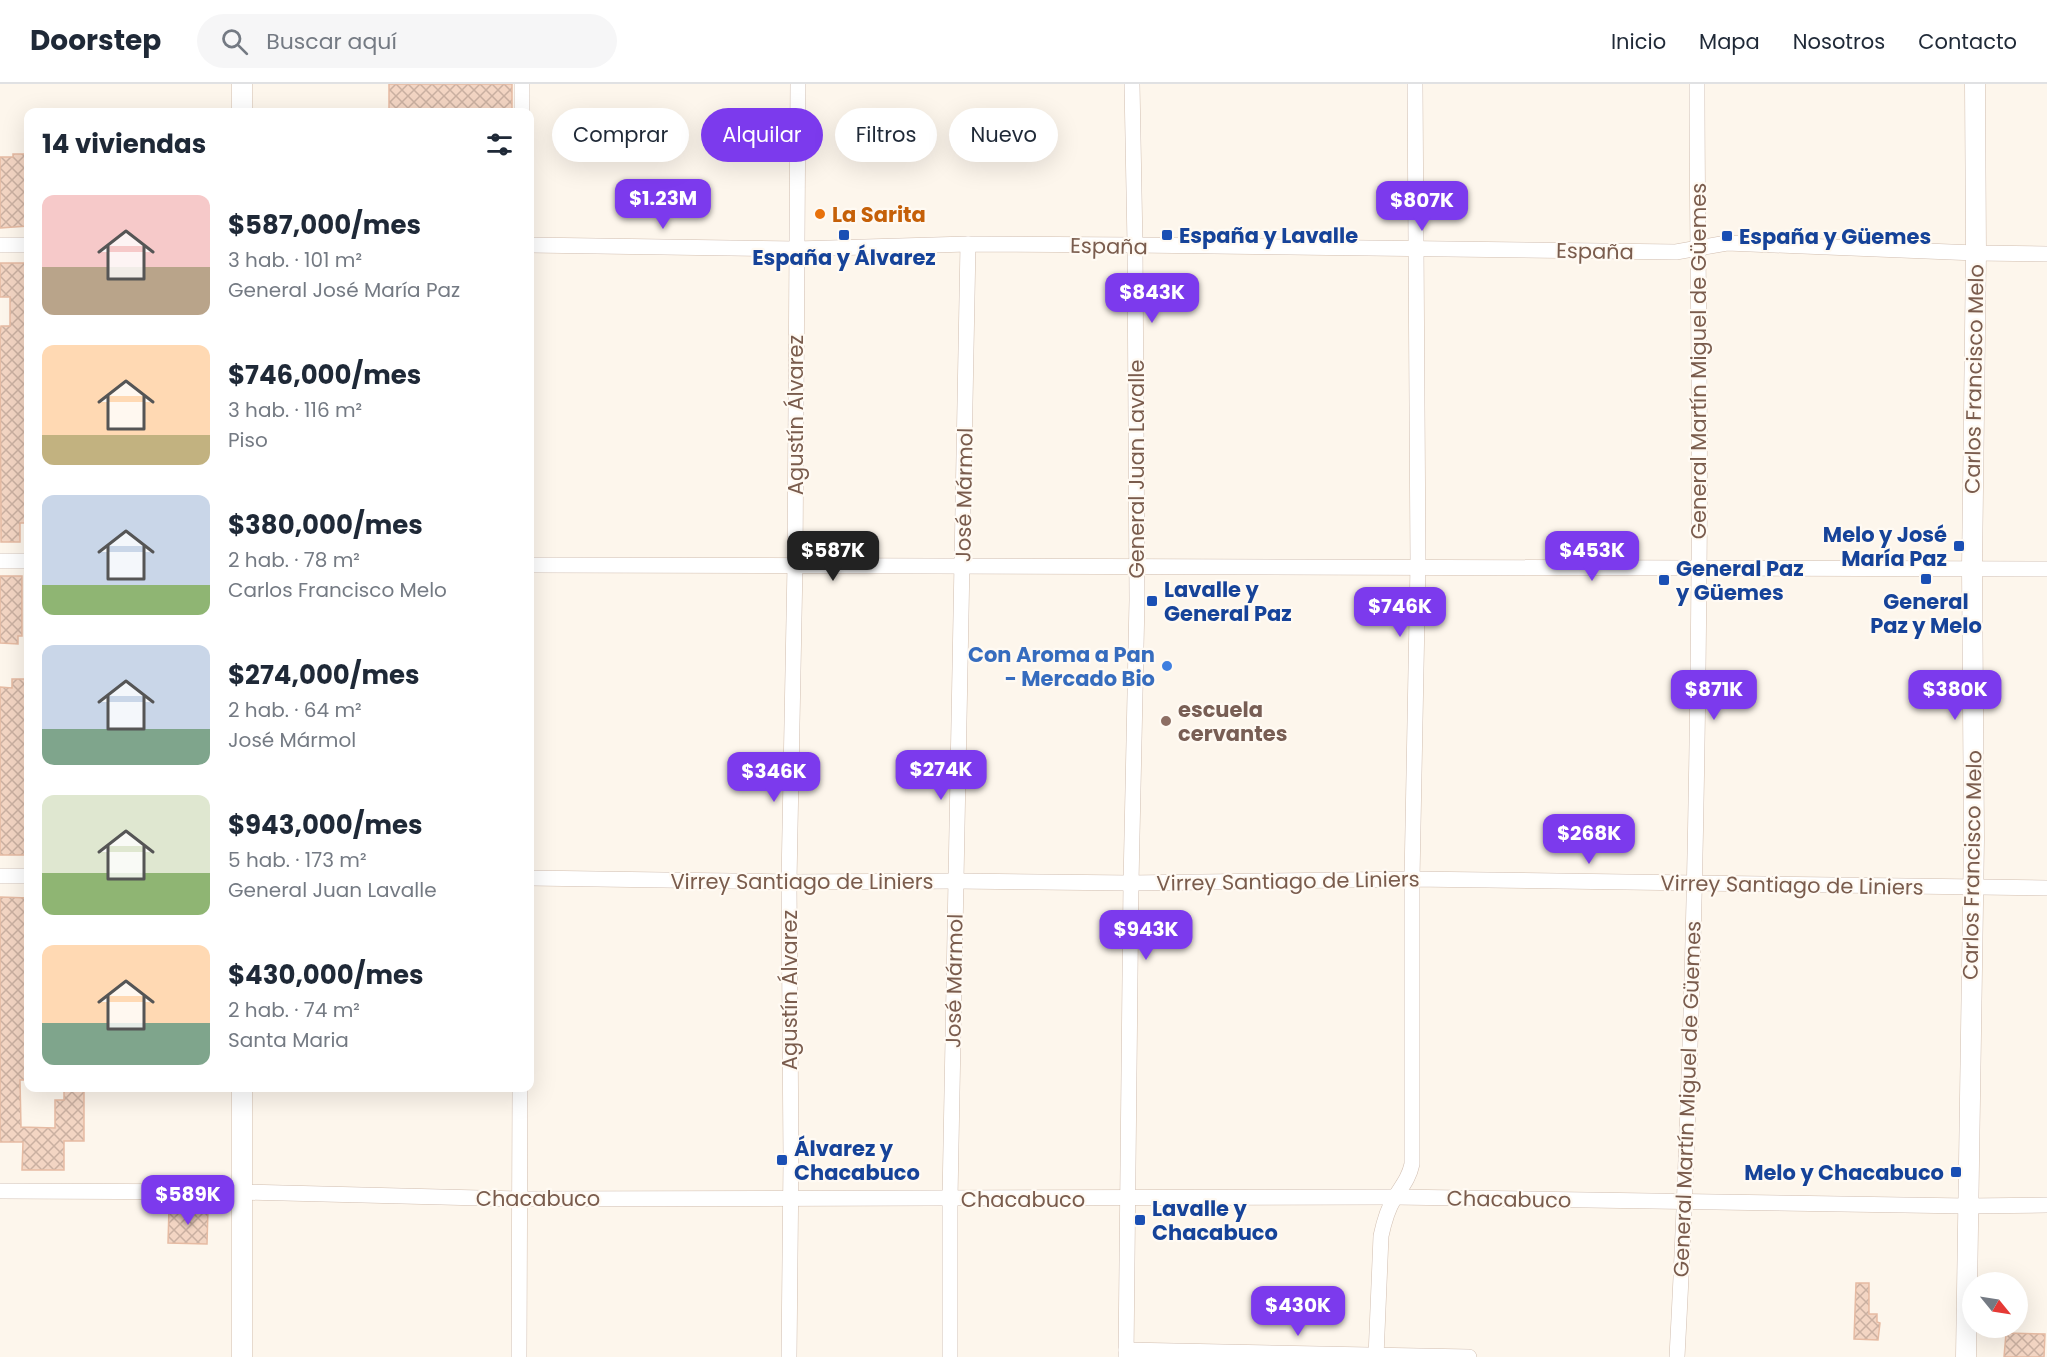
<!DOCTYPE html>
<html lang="es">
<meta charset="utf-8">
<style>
body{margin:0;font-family:Poppins,sans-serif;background:#f6f6f7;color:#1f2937;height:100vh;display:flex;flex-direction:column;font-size:22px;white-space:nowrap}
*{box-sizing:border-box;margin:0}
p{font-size:20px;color:#747a83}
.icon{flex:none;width:33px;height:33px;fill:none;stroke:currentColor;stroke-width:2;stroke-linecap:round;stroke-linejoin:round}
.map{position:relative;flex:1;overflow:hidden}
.panel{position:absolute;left:24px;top:24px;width:510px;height:984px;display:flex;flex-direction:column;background:#fff;border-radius:12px;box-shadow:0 6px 24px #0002}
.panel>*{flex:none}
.guide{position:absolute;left:552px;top:24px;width:570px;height:54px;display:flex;gap:12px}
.needle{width:39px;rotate:120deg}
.tools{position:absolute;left:1962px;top:1188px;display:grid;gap:12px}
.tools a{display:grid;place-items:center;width:66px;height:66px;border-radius:50%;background:#fff;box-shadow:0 6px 24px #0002;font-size:30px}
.price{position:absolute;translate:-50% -51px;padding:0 14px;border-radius:12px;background:#7c3aed;color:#fff;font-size:20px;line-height:39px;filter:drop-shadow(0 2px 3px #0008)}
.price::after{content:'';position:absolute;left:50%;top:36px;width:18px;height:14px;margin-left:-9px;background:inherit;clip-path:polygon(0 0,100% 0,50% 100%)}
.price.active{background:#222;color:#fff}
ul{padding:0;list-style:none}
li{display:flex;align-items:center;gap:18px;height:150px;padding:0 18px}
li span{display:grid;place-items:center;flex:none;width:168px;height:120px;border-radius:12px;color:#555}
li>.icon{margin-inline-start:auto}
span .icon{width:72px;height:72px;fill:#fffc;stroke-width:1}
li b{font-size:26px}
h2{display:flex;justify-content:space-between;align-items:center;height:72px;padding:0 18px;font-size:26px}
.tag{padding:0 21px;border-radius:27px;background:#fff;box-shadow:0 6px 24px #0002;font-size:21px;line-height:54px}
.tag.active{background:#7c3aed;color:#fff}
header{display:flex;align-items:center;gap:36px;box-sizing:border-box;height:84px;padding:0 30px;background:#fff;border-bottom:2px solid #e0e1e3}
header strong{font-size:28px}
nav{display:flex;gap:33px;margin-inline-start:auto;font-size:21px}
.search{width:420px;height:54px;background:#f6f6f7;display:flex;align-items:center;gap:15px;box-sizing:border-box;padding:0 21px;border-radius:33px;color:#747a83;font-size:22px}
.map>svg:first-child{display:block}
.building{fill:url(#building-cross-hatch);stroke:#e6bba3;stroke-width:1.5}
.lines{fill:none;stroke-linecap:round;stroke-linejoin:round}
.minor-casing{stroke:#d1beb0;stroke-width:16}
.tertiary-casing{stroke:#d1beb0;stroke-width:21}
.minor{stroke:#fff;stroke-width:15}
.tertiary{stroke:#fff;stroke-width:20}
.food-dot{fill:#e8710a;stroke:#fffaf3;stroke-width:2}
.transit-dot{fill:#1a4fb4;stroke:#fffaf3;stroke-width:2}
.shop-dot{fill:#3f7fe0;stroke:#fffaf3;stroke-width:2}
.education-dot{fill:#8d6e63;stroke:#fffaf3;stroke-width:2}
.labels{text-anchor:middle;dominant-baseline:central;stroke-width:4.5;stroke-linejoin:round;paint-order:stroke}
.food-label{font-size:21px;font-weight:bold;fill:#c56008;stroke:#fffaf3;text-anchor:start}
.transit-label{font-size:21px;font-weight:bold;fill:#164399;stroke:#fffaf3;text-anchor:start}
.street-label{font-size:21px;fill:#7a5c4d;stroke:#fffaf3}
.shop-label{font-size:21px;font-weight:bold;fill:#366cbe;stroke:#fffaf3;text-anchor:end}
.education-label{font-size:21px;font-weight:bold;fill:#785e54;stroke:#fffaf3;text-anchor:start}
</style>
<header>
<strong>Doorstep</strong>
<div class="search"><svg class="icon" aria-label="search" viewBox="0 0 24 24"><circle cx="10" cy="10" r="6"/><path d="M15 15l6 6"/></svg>Buscar aquí</div>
<nav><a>Inicio</a><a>Mapa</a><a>Nosotros</a><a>Contacto</a></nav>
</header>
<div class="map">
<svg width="2047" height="1273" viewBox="0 0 2047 1273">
<defs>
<pattern id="building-cross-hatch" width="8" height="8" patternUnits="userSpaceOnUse" patternTransform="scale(1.5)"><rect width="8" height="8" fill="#f3d5c3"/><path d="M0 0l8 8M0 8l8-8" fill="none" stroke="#cab0a1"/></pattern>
</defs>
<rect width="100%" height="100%" fill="#fdf6ec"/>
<!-- building -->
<g class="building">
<rect x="389" y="0" width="123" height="28"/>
<polygon points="13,70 28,70 28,142 0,144 0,73 13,73"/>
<polygon points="0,179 28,179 28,439 20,439 20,458 1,458 0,251 1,242 10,242 10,213 0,213"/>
<polygon points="0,492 22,492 22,552 18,552 18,560 0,559"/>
<polygon points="12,595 28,595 28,771 0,771 0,603 12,604"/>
<polygon points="0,813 28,814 28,996 20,996 21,1043 55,1044 55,1016 64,1016 64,1004 84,1004 84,1057 64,1057 64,1086 22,1086 23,1058 0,1058"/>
<polygon points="169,1124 208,1125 207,1160 168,1159"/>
<polygon points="1856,1199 1869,1199 1869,1230 1877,1230 1877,1238 1880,1239 1878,1256 1854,1255"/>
<polygon points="2006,1249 2045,1250 2044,1273 2004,1273"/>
</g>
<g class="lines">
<defs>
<g id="minor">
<polyline points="522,0 522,28"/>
<polyline points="0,161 28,161"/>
<polyline points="530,161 796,165 968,160 1135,161 1676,168 1727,159 1976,169 2047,170"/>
<polyline points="0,477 28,477"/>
<path d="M530,481C1035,481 1541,479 2047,485"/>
<polyline points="0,792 28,792"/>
<polyline points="530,794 789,798 956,797 1131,799 1412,795 2047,804"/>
<polyline points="0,1107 241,1108 519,1115 1395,1113 1967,1122 2047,1121"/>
<polyline points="1126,1266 1469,1273"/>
<polyline points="519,1273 520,1004"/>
<polyline points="789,1273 791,1076 789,798 795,481 798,0"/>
<polyline points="950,1273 950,1114 968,160"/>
<polyline points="1126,1273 1131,799 1137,516 1135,161 1132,0"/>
<path d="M1376,1273L1381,1152C1384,1138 1387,1126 1394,1115C1402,1102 1409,1094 1412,1080V795L1418,480L1415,0"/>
<path d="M1677,1273C1691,1011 1697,749 1699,486C1701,324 1697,162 1697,0"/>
</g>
<g id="tertiary">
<polyline points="242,0 242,28"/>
<polyline points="242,1004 242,1273"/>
<polyline points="1966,1273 1974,755 1972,484 1976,169 1975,0"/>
</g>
</defs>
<!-- minor casing -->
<use href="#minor" class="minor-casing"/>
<!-- tertiary casing -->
<use href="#tertiary" class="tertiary-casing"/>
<!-- minor -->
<use href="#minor" class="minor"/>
<!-- tertiary -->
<use href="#tertiary" class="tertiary"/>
</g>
<!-- markers -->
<circle class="food-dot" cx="820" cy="130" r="6"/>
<g class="transit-dot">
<rect x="838" y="145" width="12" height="12" rx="3"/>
<rect x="1161" y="145" width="12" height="12" rx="3"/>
<rect x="1721" y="146" width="12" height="12" rx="3"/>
<rect x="1953" y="456" width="12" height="12" rx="3"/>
<rect x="1920" y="489" width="12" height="12" rx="3"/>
<rect x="1658" y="490" width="12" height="12" rx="3"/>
<rect x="1146" y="511" width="12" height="12" rx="3"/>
<rect x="776" y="1070" width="12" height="12" rx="3"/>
<rect x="1950" y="1082" width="12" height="12" rx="3"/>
<rect x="1134" y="1130" width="12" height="12" rx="3"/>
</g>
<circle class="shop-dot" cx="1167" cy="582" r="6"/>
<circle class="education-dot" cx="1166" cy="637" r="6"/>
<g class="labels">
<!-- food labels -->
<g class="food-label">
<text x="832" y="130">La Sarita</text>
</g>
<!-- transit labels -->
<g class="transit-label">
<text x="1179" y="151">España y Lavalle</text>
<text x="1739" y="152">España y Güemes</text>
<text x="844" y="173" text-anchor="middle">España y Álvarez</text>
<text x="1947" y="450" text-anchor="end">Melo y José<tspan x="1947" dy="24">María Paz</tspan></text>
<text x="1676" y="484">General Paz<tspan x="1676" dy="24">y Güemes</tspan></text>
<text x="1164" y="505">Lavalle y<tspan x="1164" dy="24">General Paz</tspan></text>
<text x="1926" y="517" text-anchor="middle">General<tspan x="1926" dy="24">Paz y Melo</tspan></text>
<text x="794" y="1064">Álvarez y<tspan x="794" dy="24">Chacabuco</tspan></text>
<text x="1944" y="1088" text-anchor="end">Melo y Chacabuco</text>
<text x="1152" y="1124">Lavalle y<tspan x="1152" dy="24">Chacabuco</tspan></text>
</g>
<!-- street labels -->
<g class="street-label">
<text transform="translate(1109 162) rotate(1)">España</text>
<text transform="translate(1595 167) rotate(1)">España</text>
<text transform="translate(1698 277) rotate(-90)">General Martín Miguel de Güemes</text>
<text transform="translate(1974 295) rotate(-89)">Carlos Francisco Melo</text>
<text transform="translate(795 331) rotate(-90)">Agustín Álvarez</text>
<text transform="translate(1136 385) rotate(-90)">General Juan Lavalle</text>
<text transform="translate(964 411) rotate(-89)">José Mármol</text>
<text transform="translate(1972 781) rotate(-89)">Carlos Francisco Melo</text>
<text x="802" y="797">Virrey Santiago de Liniers</text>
<text transform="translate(1288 797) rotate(-1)">Virrey Santiago de Liniers</text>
<text transform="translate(1792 801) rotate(1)">Virrey Santiago de Liniers</text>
<text transform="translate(954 897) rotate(-89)">José Mármol</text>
<text transform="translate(789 906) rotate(-90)">Agustín Álvarez</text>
<text transform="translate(1687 1015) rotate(-88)">General Martín Miguel de Güemes</text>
<text x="538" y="1114">Chacabuco</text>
<text x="1023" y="1115">Chacabuco</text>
<text transform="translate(1509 1115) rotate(1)">Chacabuco</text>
</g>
<!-- shop labels -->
<g class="shop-label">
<text x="1155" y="570">Con Aroma a Pan<tspan x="1155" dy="24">- Mercado Bio</tspan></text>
</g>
<!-- education labels -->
<g class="education-label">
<text x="1178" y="625">escuela<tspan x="1178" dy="24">cervantes</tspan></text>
</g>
</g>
</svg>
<div class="tools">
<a><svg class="needle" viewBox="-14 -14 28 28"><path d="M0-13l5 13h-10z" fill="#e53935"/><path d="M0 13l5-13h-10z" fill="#747a83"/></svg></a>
</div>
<b class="price" style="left:663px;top:146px">$1.23M</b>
<b class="price" style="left:1422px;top:148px">$807K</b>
<b class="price" style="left:1152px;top:240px">$843K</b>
<b class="price active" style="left:833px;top:498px">$587K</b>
<b class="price" style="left:1592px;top:498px">$453K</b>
<b class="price" style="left:1400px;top:554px">$746K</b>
<b class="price" style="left:1714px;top:637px">$871K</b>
<b class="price" style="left:1955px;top:637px">$380K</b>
<b class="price" style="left:941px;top:717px">$274K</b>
<b class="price" style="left:774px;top:719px">$346K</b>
<b class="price" style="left:1589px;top:781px">$268K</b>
<b class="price" style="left:1146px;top:877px">$943K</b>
<b class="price" style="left:188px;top:1142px">$589K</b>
<b class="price" style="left:1298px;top:1253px">$430K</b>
<div class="guide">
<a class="tag">Comprar</a>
<a class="tag active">Alquilar</a>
<a class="tag">Filtros</a>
<a class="tag">Nuevo</a>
</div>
<section class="panel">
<h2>14 viviendas<svg class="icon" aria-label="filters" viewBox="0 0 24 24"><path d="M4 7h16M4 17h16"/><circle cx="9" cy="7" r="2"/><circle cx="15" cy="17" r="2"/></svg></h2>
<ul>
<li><span style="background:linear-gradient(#f6c9c9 60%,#b9a48a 0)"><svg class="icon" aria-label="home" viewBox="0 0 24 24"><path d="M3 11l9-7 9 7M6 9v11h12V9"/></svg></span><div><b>$587,000/mes</b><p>3 hab. · 101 m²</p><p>General José María Paz</p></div></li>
<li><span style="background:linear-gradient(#ffd9b3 75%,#c2b280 0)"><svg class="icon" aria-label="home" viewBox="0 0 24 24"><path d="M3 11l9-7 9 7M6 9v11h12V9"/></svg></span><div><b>$746,000/mes</b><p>3 hab. · 116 m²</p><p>Piso</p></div></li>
<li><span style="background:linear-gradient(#c9d6e8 75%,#8fb573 0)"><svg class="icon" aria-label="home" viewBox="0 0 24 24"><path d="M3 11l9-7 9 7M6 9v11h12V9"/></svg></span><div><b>$380,000/mes</b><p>2 hab. · 78 m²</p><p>Carlos Francisco Melo</p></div></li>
<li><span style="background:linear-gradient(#c9d6e8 70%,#7fa58c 0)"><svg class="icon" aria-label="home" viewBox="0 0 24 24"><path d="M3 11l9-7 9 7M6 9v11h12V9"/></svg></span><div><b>$274,000/mes</b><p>2 hab. · 64 m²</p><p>José Mármol</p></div></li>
<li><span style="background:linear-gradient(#dfe7d0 65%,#8fb573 0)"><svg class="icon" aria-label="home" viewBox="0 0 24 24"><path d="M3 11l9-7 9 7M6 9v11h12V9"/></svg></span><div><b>$943,000/mes</b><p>5 hab. · 173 m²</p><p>General Juan Lavalle</p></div></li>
<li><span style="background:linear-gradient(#ffd9b3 65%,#7fa58c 0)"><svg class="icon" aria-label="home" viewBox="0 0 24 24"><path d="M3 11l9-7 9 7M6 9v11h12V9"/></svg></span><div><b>$430,000/mes</b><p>2 hab. · 74 m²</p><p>Santa Maria</p></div></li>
</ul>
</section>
</div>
